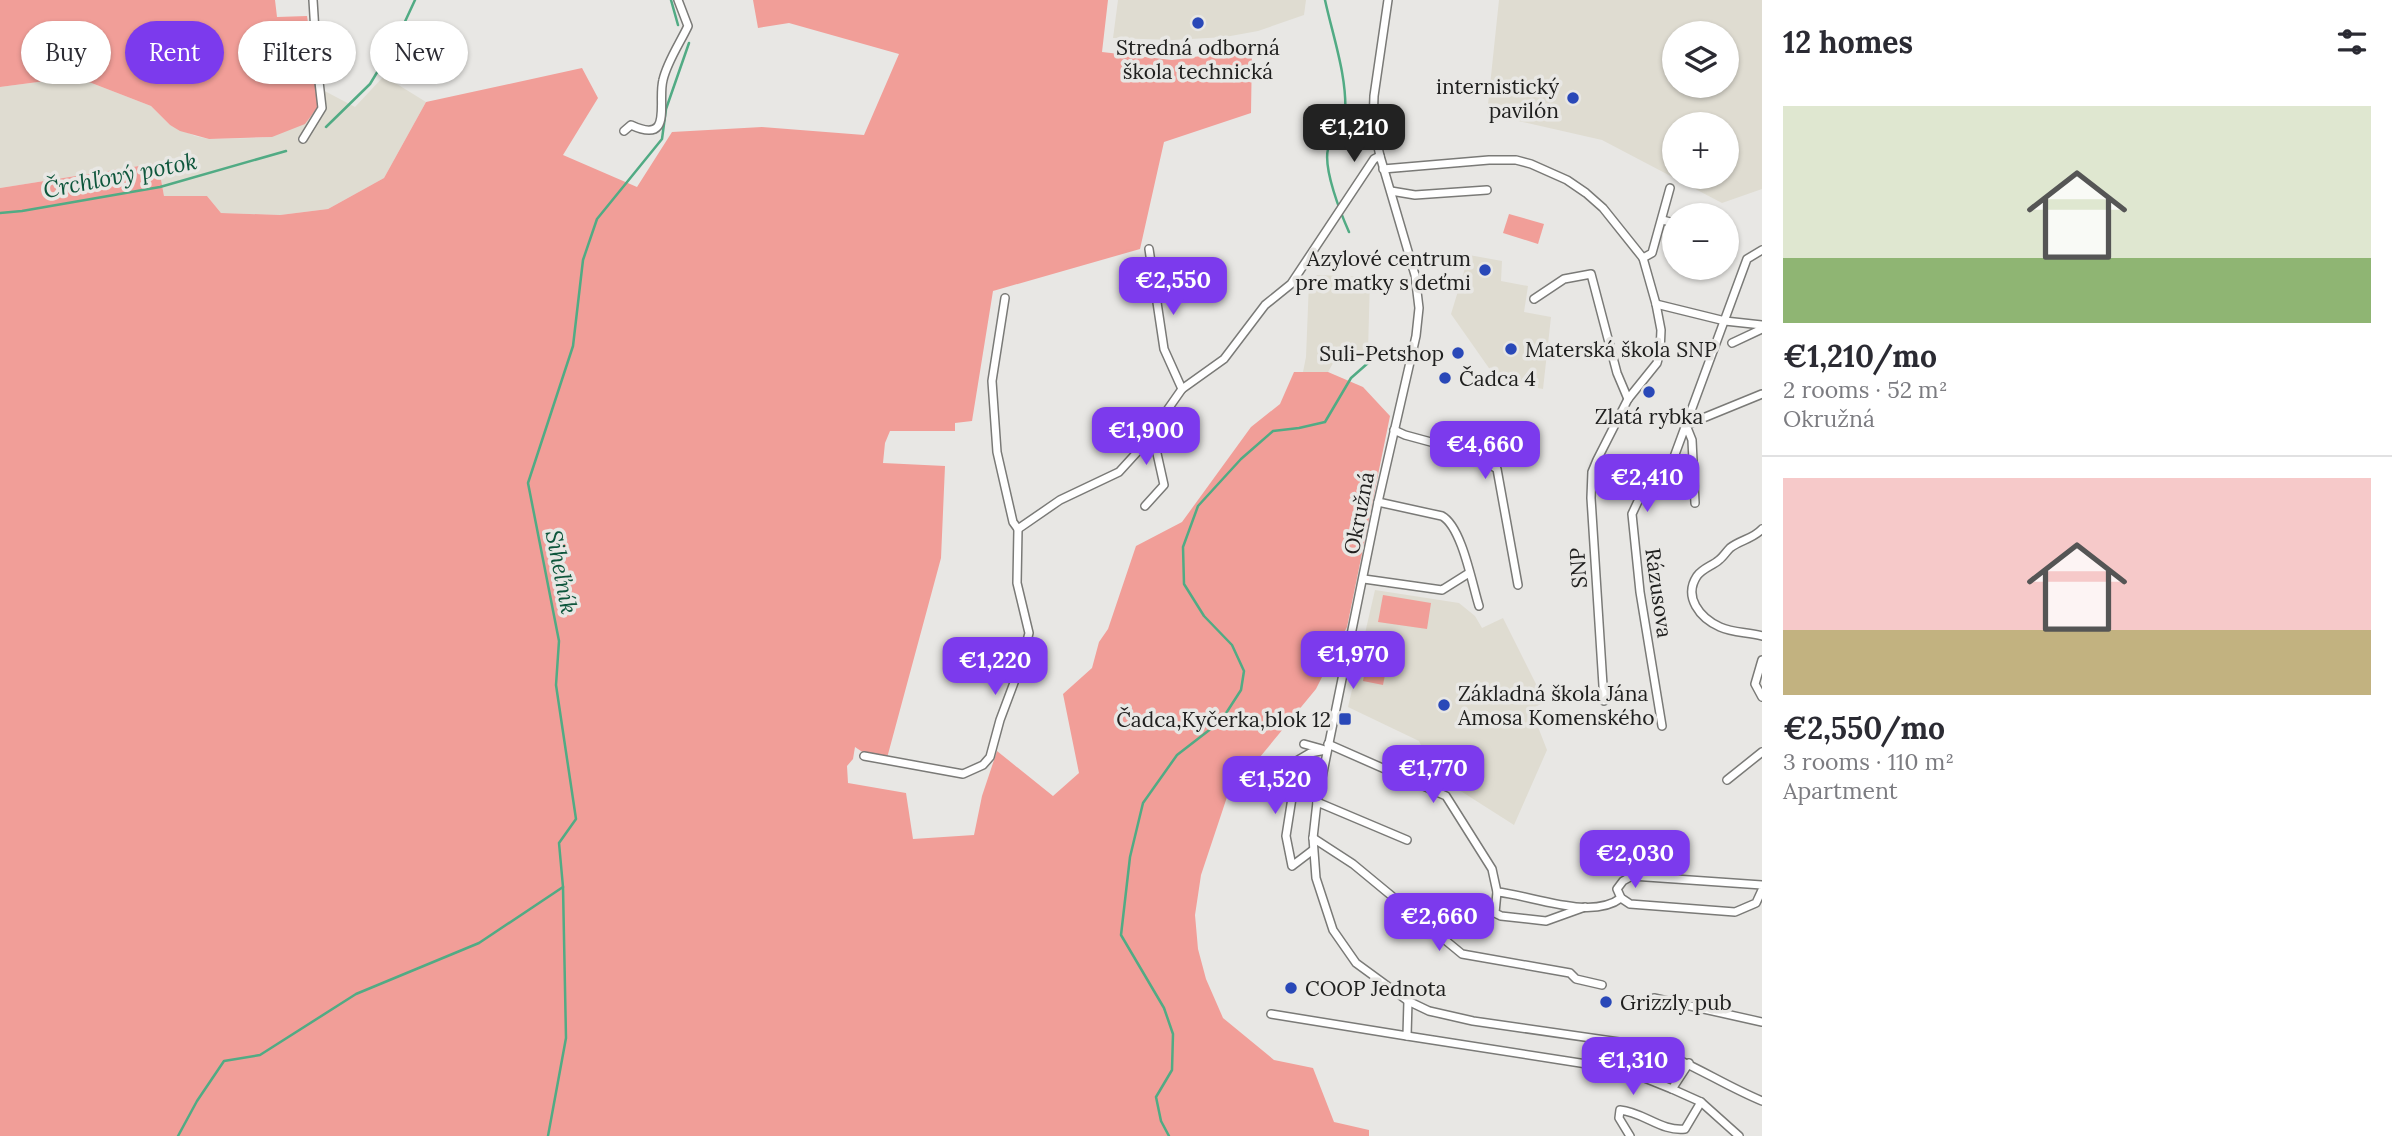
<!DOCTYPE html>
<meta charset="utf-8">
<style>
body{margin:0;font-family:Lora,serif;background:#f7f7f7;color:#2b2b33;height:100vh;display:flex;flex-direction:column;font-size:26px;white-space:nowrap}
*{box-sizing:border-box;margin:0}
p{font-size:23px;color:#7c7c81}
.icon{flex:none;width:38px;height:38px;fill:none;stroke:currentColor;stroke-width:2;stroke-linecap:round;stroke-linejoin:round}
.map{position:relative;flex:1;overflow:hidden}
.side{display:flex;flex-direction:column;background:#fff;width:630px}
.side>*{flex:none}
.banner{position:absolute;left:21px;top:21px;width:665px;height:63px;display:flex;gap:14px}
.tools{position:absolute;left:1662px;top:21px;display:grid;gap:14px}
.tools a{display:grid;place-items:center;width:77px;height:77px;border-radius:50%;background:#fff;box-shadow:0 2px 5px #0004;font-size:35px}
.price{position:absolute;translate:-50% -60px;padding:0 16px;border-radius:14px;background:#7c3aed;color:#fff;font-size:23px;line-height:46px;filter:drop-shadow(0 2px 4px #0008)}
.price::after{content:'';position:absolute;left:50%;top:42px;width:21px;height:16px;margin-left:-10px;background:inherit;clip-path:polygon(0 0,100% 0,50% 100%)}
.price.selected{background:#222;color:#fff}
ul{padding:0;list-style:none}
li{display:grid;align-content:center;gap:14px;height:371px;padding:0 21px}
li+li{border-top:2px solid #e1e1e2}
li span{display:grid;place-items:center;height:217px;border-radius:0px;color:#555}
li>.icon{margin-inline-start:auto}
span .icon{width:126px;height:126px;fill:#fffc;stroke-width:1}
li b{font-size:30px}
h2{display:flex;justify-content:space-between;align-items:center;height:84px;padding:0 21px;font-size:30px}
.pill{padding:0 24px;border-radius:32px;background:#fff;box-shadow:0 2px 5px #0004;font-size:24px;line-height:63px}
.pill.selected{background:#7c3aed;color:#fff}
main{display:flex;flex:1;min-height:0}
.map>svg:first-child{display:block}
.built{fill:#dfdcd1;fill-rule:evenodd}
.green{fill:#f19e98}
.lines{fill:none;stroke-linecap:round;stroke-linejoin:round}
.stream{stroke:#51ab84;stroke-width:2.5}
.minor-casing{stroke:#7a7a77;stroke-width:10}
.minor{stroke:#fff;stroke-width:7}
.poi-dot{fill:#2948b8;stroke:#e8e7e4;stroke-width:2.5}
.labels{text-anchor:middle;dominant-baseline:central;stroke-width:7;stroke-linejoin:round;paint-order:stroke}
.poi-label{font-size:21px;fill:#20201f;stroke:#e8e7e4;text-anchor:start}
.street-label{font-size:21px;fill:#20201f;stroke:#e8e7e4}
.water-label{font-size:23px;font-style:italic;fill:#0e563c;stroke:#e8e7e4}
</style>
<main>
<div class="map">
<svg width="1762" height="1136" viewBox="0 0 1762 1136">
<rect width="100%" height="100%" fill="#e8e7e4"/>
<!-- built -->
<g class="built">
<polygon points="1118,0 1306,0 1304,15 1258,31 1225,37 1173,40 1113,38"/>
<path d="M1499,0H1762V189L1722,203L1602,140L1487,114ZM1675,33H1727V86H1675ZM1675,124H1727V177H1675Z"/>
<polygon points="384,76 426,102 384,178 328,209 280,215 221,213 207,196 164,196 158,163 0,188 0,87 76,77 151,106 170,125 195,136 209,139 255,138 271,137 319,88 355,107"/>
<polygon points="1469,255 1502,261 1501,281 1528,286 1524,312 1551,317 1543,389 1498,381 1451,314"/>
<polygon points="1317,275 1370,277 1368,352 1340,351 1328,372 1303,372 1306,357 1309,282"/>
<polygon points="1375,590 1459,603 1475,616 1482,628 1503,618 1545,702 1531,709 1547,750 1514,825 1434,774 1419,741 1348,707"/>
</g>
<!-- green -->
<g class="green">
<polygon points="0,0 275,0 277,17 307,16 320,104 305,124 272,137 209,139 180,131 170,125 151,106 76,77 0,87"/>
<polygon points="753,0 1108,0 1102,52 1172,60 1252,49 1251,113 1164,142 1140,249 993,291 972,421 955,423 955,431 890,431 885,443 883,463 945,466 941,558 887,758 864,753 855,747 853,759 847,766 848,783 906,793 913,839 974,835 982,796 997,751 1053,796 1079,773 1063,694 1092,668 1099,642 1108,629 1136,546 1182,522 1251,427 1280,404 1294,372 1328,372 1363,387 1390,416 1347,627 1316,689 1227,797 1201,875 1195,915 1198,949 1206,979 1223,1018 1274,1060 1313,1068 1334,1122 1369,1130 1369,1136 0,1136 0,188 158,163 164,196 207,196 221,213 280,215 328,209 384,178 426,102 582,68 598,98 563,155 637,187 672,132 762,127 864,135 899,54 789,23 758,28"/>
<polygon points="1509,214 1544,224 1538,244 1503,233"/>
<polygon points="1383,595 1431,603 1427,629 1378,622"/>
<polygon points="1369,650 1389,654 1383,685 1363,681"/>
</g>
<g class="lines">
<!-- stream -->
<g class="stream">
<polyline points="671,0 678,25"/>
<path d="M1325,0C1333,37 1348,78 1345,117C1344,131 1331,137 1328,149C1323,169 1341,214 1349,232"/>
<polyline points="326,127 370,84 396,41 415,0"/>
<polyline points="0,213 22,211 160,187 286,151"/>
<polyline points="178,1136 197,1101 224,1061 260,1055 356,994 479,943 563,887"/>
<polyline points="548,1136 566,1038 563,887 559,843 576,819 556,685 559,641 528,483 573,346 583,260 597,219 662,139 666,109 689,43"/>
<polyline points="1169,1136 1161,1121 1156,1097 1172,1070 1173,1034 1164,1008 1121,935 1130,857 1143,803 1177,755 1221,721 1241,690 1244,671 1232,645 1204,616 1184,584 1183,547 1198,506 1241,459 1273,431 1299,428 1325,422 1351,378 1368,363"/>
</g>
<defs>
<g id="minor">
<path d="M1388,0L1374,96L1373,125L1380,156L1415,275L1419,308L1416,336L1378,502L1317,802L1313,838L1316,878L1333,930L1356,963L1408,1001L1429,1011L1473,1021L1633,1044C1683,1056 1716,1082 1762,1101"/>
<path d="M624,131L631,125C674,145 657,102 663,80C667,62 680,43 688,26L678,0"/>
<polyline points="303,139 322,108 317,64 313,0"/>
<polyline points="1383,169 1489,160 1516,160 1531,164 1567,180 1586,193 1603,208 1643,258 1656,304 1661,330 1660,352 1657,363 1628,399 1597,460 1592,472 1591,498 1604,701"/>
<polyline points="1391,191 1415,195 1487,190"/>
<polyline points="1662,220 1675,223"/>
<polyline points="1149,249 1164,349 1182,389"/>
<polyline points="1643,258 1652,253 1670,188"/>
<polyline points="1005,298 992,381 997,452 1013,522 1018,529 1060,500 1119,472 1140,449 1182,389 1224,359 1265,305 1291,284 1374,159 1380,156"/>
<polyline points="1534,299 1564,279 1591,274 1617,373 1628,399"/>
<polyline points="1656,304 1725,321 1762,325"/>
<polyline points="1732,343 1762,329"/>
<polyline points="1394,430 1405,435 1475,454 1497,469 1518,585"/>
<path d="M1378,502L1442,516C1462,527 1472,584 1479,606"/>
<polyline points="1695,503 1692,440 1686,425 1762,394"/>
<polyline points="1145,506 1164,485 1152,431"/>
<path d="M1762,529C1753,539 1740,540 1730,548C1726,552 1723,557 1719,560C1712,566 1703,568 1697,576C1683,597 1700,618 1720,627C1733,633 1748,632 1762,636"/>
<polyline points="1364,579 1442,590 1469,573"/>
<polyline points="1762,660 1755,684 1762,697"/>
<polyline points="1662,726 1640,592 1632,514 1640,497 1662,475 1674,457 1747,259 1762,250"/>
<polyline points="1304,744 1322,749"/>
<polyline points="1328,744 1446,796 1492,869 1497,892 1495,913 1501,916 1546,921 1585,907"/>
<polyline points="864,756 963,774 983,765 990,757 1000,720 1021,664 1029,633 1017,583 1018,529"/>
<polyline points="1727,780 1762,752"/>
<polyline points="1317,802 1407,840"/>
<polyline points="1313,838 1353,864 1462,954 1570,973 1576,979 1602,985"/>
<polyline points="1313,850 1292,866 1286,836 1298,760 1310,753 1326,750"/>
<polyline points="1762,885 1632,876 1623,881 1617,889 1621,898 1630,904 1735,912 1756,903 1762,890"/>
<path d="M1497,892C1531,895 1591,921 1621,898"/>
<polyline points="1654,998 1762,1022"/>
<polyline points="1271,1014 1407,1036 1408,1001"/>
<polyline points="1407,1036 1625,1070 1672,1089 1689,1063"/>
<polyline points="1672,1089 1701,1102 1739,1136"/>
<path d="M1630,1136L1619,1118L1620,1110C1643,1112 1662,1132 1685,1129L1701,1102"/>
</g>
</defs>
<!-- minor casing -->
<use href="#minor" class="minor-casing"/>
<!-- minor -->
<use href="#minor" class="minor"/>
</g>
<!-- markers -->
<g class="poi-dot">
<circle cx="1198" cy="23" r="7"/>
<circle cx="1573" cy="98" r="7"/>
<circle cx="1485" cy="270" r="7"/>
<circle cx="1511" cy="349" r="7"/>
<circle cx="1458" cy="353" r="7"/>
<circle cx="1445" cy="378" r="7"/>
<circle cx="1649" cy="392" r="7"/>
<circle cx="1444" cy="705" r="7"/>
<rect x="1338" y="712" width="14" height="14" rx="3.5"/>
<circle cx="1291" cy="988" r="7"/>
<circle cx="1606" cy="1002" r="7"/>
</g>
<g class="labels">
<!-- poi labels -->
<g class="poi-label">
<text x="1198" y="47" text-anchor="middle">Stredná odborná<tspan x="1198" dy="24">škola technická</tspan></text>
<text x="1559" y="86" text-anchor="end">internistický<tspan x="1559" dy="24">pavilón</tspan></text>
<text x="1471" y="258" text-anchor="end">Azylové centrum<tspan x="1471" dy="24">pre matky s deťmi</tspan></text>
<text x="1525" y="349">Materská škola SNP</text>
<text x="1444" y="353" text-anchor="end">Suli-Petshop</text>
<text x="1459" y="378">Čadca 4</text>
<text x="1649" y="416" text-anchor="middle">Zlatá rybka</text>
<text x="1458" y="693">Základná škola Jána<tspan x="1458" dy="24">Amosa Komenského</tspan></text>
<text x="1331" y="719" text-anchor="end">Čadca,Kyčerka,blok 12</text>
<text x="1305" y="988">COOP Jednota</text>
<text x="1620" y="1002">Grizzly pub</text>
</g>
<!-- street labels -->
<g class="street-label">
<text transform="translate(1359 513) rotate(-79)">Okružná</text>
<text transform="translate(1578 568) rotate(-94)">SNP</text>
<text transform="translate(1659 593) rotate(82)">Rázusova</text>
</g>
<!-- water labels -->
<g class="water-label">
<text transform="translate(120 175) rotate(-11)">Črchľový potok</text>
<text transform="translate(562 572) rotate(79)">Siheľník</text>
</g>
</g>
</svg>
<div class="tools">
<a><svg class="icon" aria-label="layers" viewBox="0 0 24 24"><path d="M12 4l9 5-9 5-9-5zM3 14l9 5 9-5"/></svg></a>
<a>+</a>
<a>−</a>
</div>
<b class="price selected" style="left:1354px;top:164px">€1,210</b>
<b class="price" style="left:1173px;top:317px">€2,550</b>
<b class="price" style="left:1146px;top:467px">€1,900</b>
<b class="price" style="left:1485px;top:481px">€4,660</b>
<b class="price" style="left:1647px;top:514px">€2,410</b>
<b class="price" style="left:1353px;top:691px">€1,970</b>
<b class="price" style="left:995px;top:697px">€1,220</b>
<b class="price" style="left:1433px;top:805px">€1,770</b>
<b class="price" style="left:1275px;top:816px">€1,520</b>
<b class="price" style="left:1635px;top:890px">€2,030</b>
<b class="price" style="left:1439px;top:953px">€2,660</b>
<b class="price" style="left:1633px;top:1097px">€1,310</b>
<div class="banner">
<a class="pill">Buy</a>
<a class="pill selected">Rent</a>
<a class="pill">Filters</a>
<a class="pill">New</a>
</div>
</div>
<section class="side">
<h2>12 homes<svg class="icon" aria-label="filters" viewBox="0 0 24 24"><path d="M4 7h16M4 17h16"/><circle cx="9" cy="7" r="2"/><circle cx="15" cy="17" r="2"/></svg></h2>
<ul>
<li><span style="background:linear-gradient(#dfe7d0 70%,#8fb573 0)"><svg class="icon" aria-label="home" viewBox="0 0 24 24"><path d="M3 11l9-7 9 7M6 9v11h12V9"/></svg></span><div><b>€1,210/mo</b><p>2 rooms · 52 m²</p><p>Okružná</p></div></li>
<li><span style="background:linear-gradient(#f6c9c9 70%,#c2b280 0)"><svg class="icon" aria-label="home" viewBox="0 0 24 24"><path d="M3 11l9-7 9 7M6 9v11h12V9"/></svg></span><div><b>€2,550/mo</b><p>3 rooms · 110 m²</p><p>Apartment</p></div></li>
</ul>
</section>
</main>
